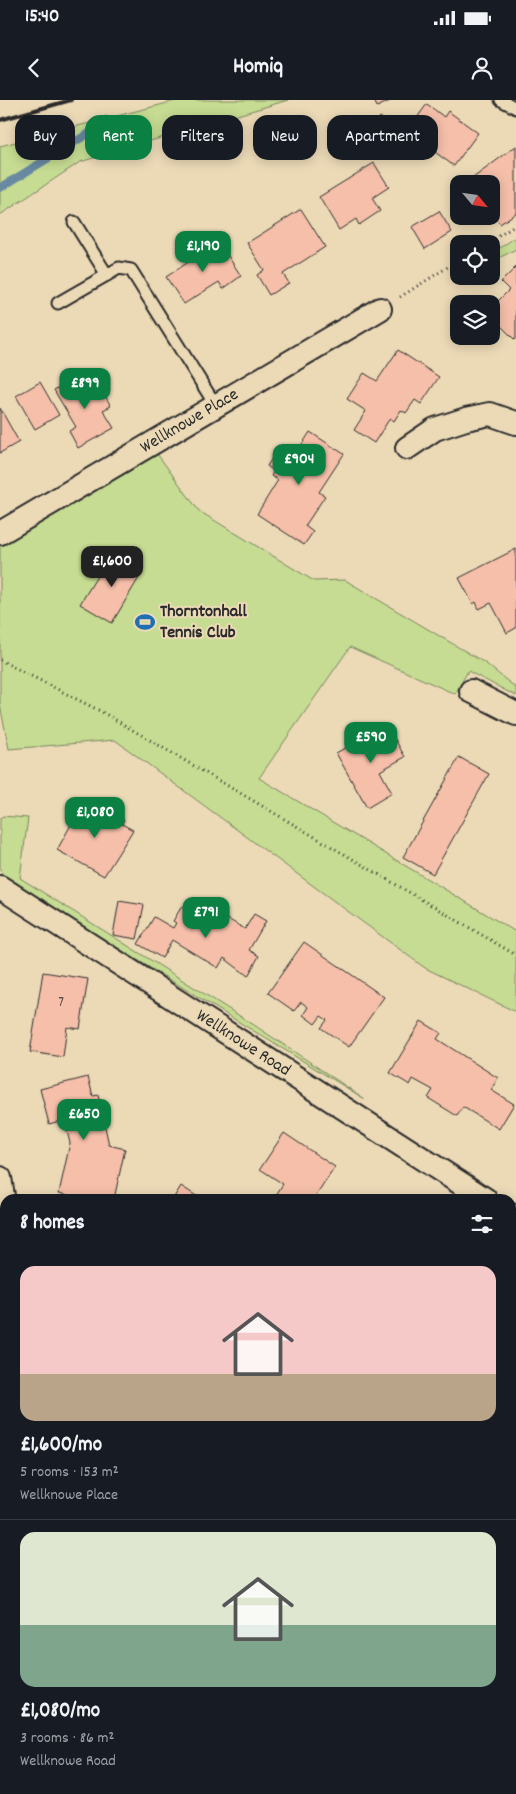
<!DOCTYPE html>
<meta charset="utf-8">
<style>
body{margin:0;font-family:Dekko,sans-serif;background:#20242c;color:#f1f3f6;height:100vh;display:flex;flex-direction:column;font-size:19px;white-space:nowrap}
*{box-sizing:border-box;margin:0}
p{font-size:16px;color:#9ea1a6}
.icon{flex:none;width:28px;height:28px;fill:none;stroke:currentColor;stroke-width:2;stroke-linecap:round;stroke-linejoin:round}
.map{position:relative;flex:1;overflow:hidden}
.sheet{position:absolute;left:0px;top:1094px;width:516px;height:601px;display:flex;flex-direction:column;background:#171b24;border-radius:15px 15px 0 0;box-shadow:0 2px 12px #0003}
.sheet>*{flex:none}
.banner{position:absolute;left:15px;top:15px;width:486px;height:45px;display:flex;gap:10px}
.needle{width:32px;rotate:119deg}
.controls{position:absolute;left:450px;top:75px;display:grid;gap:10px}
.controls a{display:grid;place-items:center;width:50px;height:50px;border-radius:10px;background:#171b24;box-shadow:0 2px 12px #0003;font-size:25px}
.price{position:absolute;translate:-50% -42px;padding:0 11px;border-radius:10px;background:#0b8043;color:#fff;font-size:16px;line-height:32px;filter:drop-shadow(0 1px 2px #0008)}
.price::after{content:'';position:absolute;left:50%;top:30px;width:15px;height:11px;margin-left:-8px;background:inherit;clip-path:polygon(0 0,100% 0,50% 100%)}
.price.active{background:#222;color:#fff}
ul{padding:0;list-style:none}
li{display:grid;align-content:center;gap:10px;height:265px;padding:0 20px}
li+li{border-top:1px solid #363941}
li span{display:grid;place-items:center;height:155px;border-radius:15px;color:#555}
li>.icon{margin-inline-start:auto}
span .icon{width:90px;height:90px;fill:#fffc;stroke-width:1}
li b{font-size:21px}
h2{display:flex;justify-content:space-between;align-items:center;height:60px;padding:0 20px;font-size:21px}
.tag{padding:0 18px;border-radius:15px;background:#171b24;box-shadow:0 2px 12px #0003;font-size:18px;line-height:45px}
.tag.active{background:#0b8043;color:#fff}
.status{display:flex;justify-content:space-between;align-items:center;height:35px;padding:0 25px;background:#171b24;direction:ltr}
.status svg{height:14px;fill:currentColor}
header{display:flex;justify-content:space-between;align-items:center;height:65px;padding:0 20px;background:#171b24;font-size:22px;font-weight:800}
.map>svg:first-child{display:block}
.green{fill:#c6dc92;stroke:#78845e}
.lines{fill:none;stroke-linecap:round;stroke-linejoin:round}
.stream{stroke:#6889a1;stroke-width:8}
.building{fill:#f5bfa9;stroke:#2b2b2b}
.service-casing{stroke:#2b2b2b;stroke-width:15}
.minor-casing{stroke:#2b2b2b;stroke-width:26}
.path{stroke:#2b2b2b;stroke-width:3;stroke-dasharray:1 4;stroke-linecap:butt}
.service{stroke:#ecdab7;stroke-width:11}
.minor{stroke:#ecdab7;stroke-width:22}
.rail{stroke:#2b2b2b;stroke-width:4}
.labels{text-anchor:middle;dominant-baseline:central;stroke-width:4;stroke-linejoin:round;paint-order:stroke}
.number-label{font-size:15px;fill:#5e504a}
.street-label{font-size:18px;fill:#2b2b2b;stroke:#ecdab7}
.poi-label{font-size:18px;font-weight:bold;fill:#2b2b2b;stroke:#ecdab7;text-anchor:start}
</style>
<div class="status"><b>15:40</b><svg viewBox="0 0 49 12"><path d="M0 12V9h3v3zM5 12V6h3v6zM10 12V3h3v9zM15 12V0h3v12zM26 1h20v11H26zM47 4h2v5h-2z"/></svg></div>
<header><svg class="icon" aria-label="back" viewBox="0 0 24 24"><path d="M15 5l-7 7 7 7"/></svg>Homiq<svg class="icon" aria-label="person" viewBox="0 0 24 24"><circle cx="12" cy="8" r="4"/><path d="M4 21q1-7 8-7t8 7"/></svg></header>
<div class="map">
<svg width="516" height="1694" viewBox="0 0 516 1694">
<rect width="100%" height="100%" fill="#ecdab7"/>
<filter id="ink" filterUnits="userSpaceOnUse"><feTurbulence type="fractalNoise" baseFrequency=".02" numOctaves="2"/><feDisplacementMap in="SourceGraphic" scale="10" xChannelSelector="R" yChannelSelector="G"/><feConvolveMatrix kernelMatrix="1 2 1 2 8 2 1 2 1" color-interpolation-filters="sRGB"/></filter>
<g filter="url(#ink)">
<!-- green -->
<g class="green">
<polygon points="179,0 288,0 80,62 0,115 0,46"/>
<polygon points="516,137 516,149 497,159 491,154"/>
<polygon points="155,351 199,411 314,481 345,480 485,563 516,588 516,596 468,571 455,594 350,547 259,678 516,832 516,912 425,868 115,640 9,649 0,605 0,446 110,372"/>
<polygon points="3,716 28,718 20,778 254,925 365,999 13,784 0,771 0,718"/>
<polygon points="330,1690 351,1690 355,1693 362,1690 401,1690 393,1694 329,1694"/>
</g>
<g class="lines">
<!-- stream -->
<polyline class="stream" points="0,88 99,27 106,20"/>
</g>
<!-- building -->
<g class="building">
<polygon points="374,0 392,0 377,7"/>
<polygon points="427,4 444,17 448,11 478,33 454,66 424,44 428,38 411,26"/>
<polygon points="380,17 406,35 390,56 365,38"/>
<polygon points="516,46 516,113 500,124 491,112 491,84 471,84 469,81"/>
<polygon points="374,63 389,87 372,98 380,111 359,125 356,119 339,130 319,97"/>
<polygon points="301,109 325,147 283,174 289,183 269,195 257,175 264,170 247,143"/>
<polygon points="439,111 452,132 425,149 412,127"/>
<polygon points="219,142 241,176 223,189 219,182 184,204 166,177 190,161 185,154 198,146 203,154"/>
<polygon points="516,167 516,239 515,240 491,216 491,208 509,190 501,182"/>
<polygon points="398,250 439,277 421,304 415,300 406,313 401,310 394,321 390,318 374,343 354,330 366,311 347,299 364,273 377,281"/>
<polygon points="82,273 94,293 101,289 111,306 103,310 114,328 78,348 69,331 76,327 54,290"/>
<polygon points="40,282 59,315 35,329 16,296"/>
<polygon points="0,308 19,342 0,353"/>
<polygon points="310,332 344,354 319,392 325,396 305,426 313,432 304,445 257,414 278,380 271,376 274,371 267,366 278,349 286,354 292,345 299,349"/>
<polygon points="516,449 516,528 507,533 491,503 479,509 476,502 473,504 459,478"/>
<polygon points="112,452 143,471 112,523 80,504"/>
<polygon points="387,625 405,657 380,671 392,693 367,708 336,653"/>
<polygon points="459,657 489,674 433,774 403,757"/>
<polygon points="83,703 100,713 103,708 124,720 122,724 133,730 104,776 57,750"/>
<polygon points="119,801 144,805 137,839 113,835"/>
<polygon points="182,806 220,828 226,818 245,829 254,814 266,821 249,850 259,856 248,876 224,858 218,868 172,840 162,858 138,844 154,817 173,828 176,823 173,821"/>
<polygon points="304,842 384,897 349,947 321,928 327,920 321,916 315,924 303,915 308,907 301,902 294,911 268,893"/>
<polygon points="43,872 88,879 80,929 67,927 63,957 30,952"/>
<polygon points="421,921 441,933 437,939 498,978 491,990 514,1004 499,1029 463,1007 457,1016 428,998 433,990 413,979 410,985 390,973"/>
<polygon points="88,977 93,996 98,995 109,1045 125,1049 114,1099 84,1099 59,1093 70,1043 64,1020 49,1024 40,989"/>
<polygon points="284,1033 335,1067 314,1099 281,1099 276,1095 283,1084 260,1069"/>
<polygon points="181,1086 201,1099 173,1099"/>
<polygon points="516,1190 516,1189 516,1285 511,1281 511,1199"/>
<polygon points="511,1428 516,1430 516,1455 511,1464"/>
<polygon points="516,1680 516,1694 503,1694 501,1690 511,1690 511,1683"/>
<polygon points="129,1690 202,1690 203,1694 130,1694"/>
<polygon points="463,1690 478,1690 481,1694 456,1694"/>
</g>
<g class="lines">
<defs>
<g id="service">
<polyline points="501,0 516,8"/>
<polyline points="74,122 107,175"/>
<polyline points="58,203 119,168 131,170 216,306"/>
</g>
<g id="minor">
<polyline points="407,348 435,329 466,319 490,314 516,323"/>
<path id="s1" d="M0,433L380,209"/>
<polyline points="471,591 516,614"/>
<path id="s2" d="M0,787L485,1099"/>
<polyline points="0,1078 5,1108 0,1137"/>
<polyline points="511,1115 516,1119"/>
<polyline points="511,1352 516,1352"/>
<polyline points="0,1477 5,1493"/>
<polyline points="61,1690 62,1694"/>
<polyline points="314,1694 314,1690"/>
</g>
</defs>
<!-- service casing -->
<use href="#service" class="service-casing"/>
<!-- minor casing -->
<use href="#minor" class="minor-casing"/>
<!-- path -->
<g class="path">
<polyline points="486,144 516,125"/>
<polyline points="400,197 459,160"/>
<polyline points="0,560 102,612 516,855"/>
</g>
<!-- service -->
<use href="#service" class="service"/>
<!-- minor -->
<use href="#minor" class="minor"/>
<!-- rail -->
<polyline class="rail" points="0,20 71,0"/>
</g>
</g>
<!-- icons -->
<defs>
<symbol id="stadium-bare" viewBox="-9 -9 18 18"><path d="M0-5a6.5 5 0 1 0 0 10a6.5 5 0 1 0 0-10ZM-3.5-1.8h7v3.6h-7Z" fill="#1f6fb2" stroke="#ecdab7" stroke-width="2.5" paint-order="stroke"/></symbol>
</defs>
<g fill-rule="evenodd">
<use href="#stadium-bare" x="131" y="508" width="28" height="28"/>
</g>
<g class="labels">
<!-- number labels -->
<g class="number-label">
<text x="61" y="903">7</text>
</g>
<!-- street labels -->
<g class="street-label">
<text stroke="none"><textPath href="#s1" startOffset="220">Wellknowe Place</textPath></text>
<text stroke="none"><textPath href="#s2" startOffset="289">Wellknowe Road</textPath></text>
</g>
<!-- poi labels -->
<g class="poi-label">
<text x="160" y="512">Thorntonhall<tspan x="160" dy="21">Tennis Club</tspan></text>
</g>
</g>
</svg>
<div class="controls">
<a><svg class="needle" viewBox="-14 -14 28 28"><path d="M0-13l5 13h-10z" fill="#e53935"/><path d="M0 13l5-13h-10z" fill="#9ea1a6"/></svg></a>
<a><svg class="icon" aria-label="locate" viewBox="0 0 24 24"><circle cx="12" cy="12" r="6"/><path d="M12 2v4M12 18v4M2 12h4M18 12h4"/></svg></a>
<a><svg class="icon" aria-label="layers" viewBox="0 0 24 24"><path d="M12 4l9 5-9 5-9-5zM3 14l9 5 9-5"/></svg></a>
</div>
<b class="price" style="left:203px;top:173px">£1,190</b>
<b class="price" style="left:85px;top:310px">£899</b>
<b class="price" style="left:299px;top:386px">£904</b>
<b class="price active" style="left:112px;top:488px">£1,600</b>
<b class="price" style="left:371px;top:664px">£590</b>
<b class="price" style="left:95px;top:739px">£1,080</b>
<b class="price" style="left:206px;top:839px">£791</b>
<b class="price" style="left:84px;top:1041px">£650</b>
<div class="banner">
<a class="tag">Buy</a>
<a class="tag active">Rent</a>
<a class="tag">Filters</a>
<a class="tag">New</a>
<a class="tag">Apartment</a>
</div>
<section class="sheet">
<h2>8 homes<svg class="icon" aria-label="filters" viewBox="0 0 24 24"><path d="M4 7h16M4 17h16"/><circle cx="9" cy="7" r="2"/><circle cx="15" cy="17" r="2"/></svg></h2>
<ul>
<li><span style="background:linear-gradient(#f6c9c9 70%,#b9a48a 0)"><svg class="icon" aria-label="home" viewBox="0 0 24 24"><path d="M3 11l9-7 9 7M6 9v11h12V9"/></svg></span><div><b>£1,600/mo</b><p>5 rooms · 153 m²</p><p>Wellknowe Place</p></div></li>
<li><span style="background:linear-gradient(#dfe7d0 60%,#7fa58c 0)"><svg class="icon" aria-label="home" viewBox="0 0 24 24"><path d="M3 11l9-7 9 7M6 9v11h12V9"/></svg></span><div><b>£1,080/mo</b><p>3 rooms · 86 m²</p><p>Wellknowe Road</p></div></li>
</ul>
</section>
</div>
